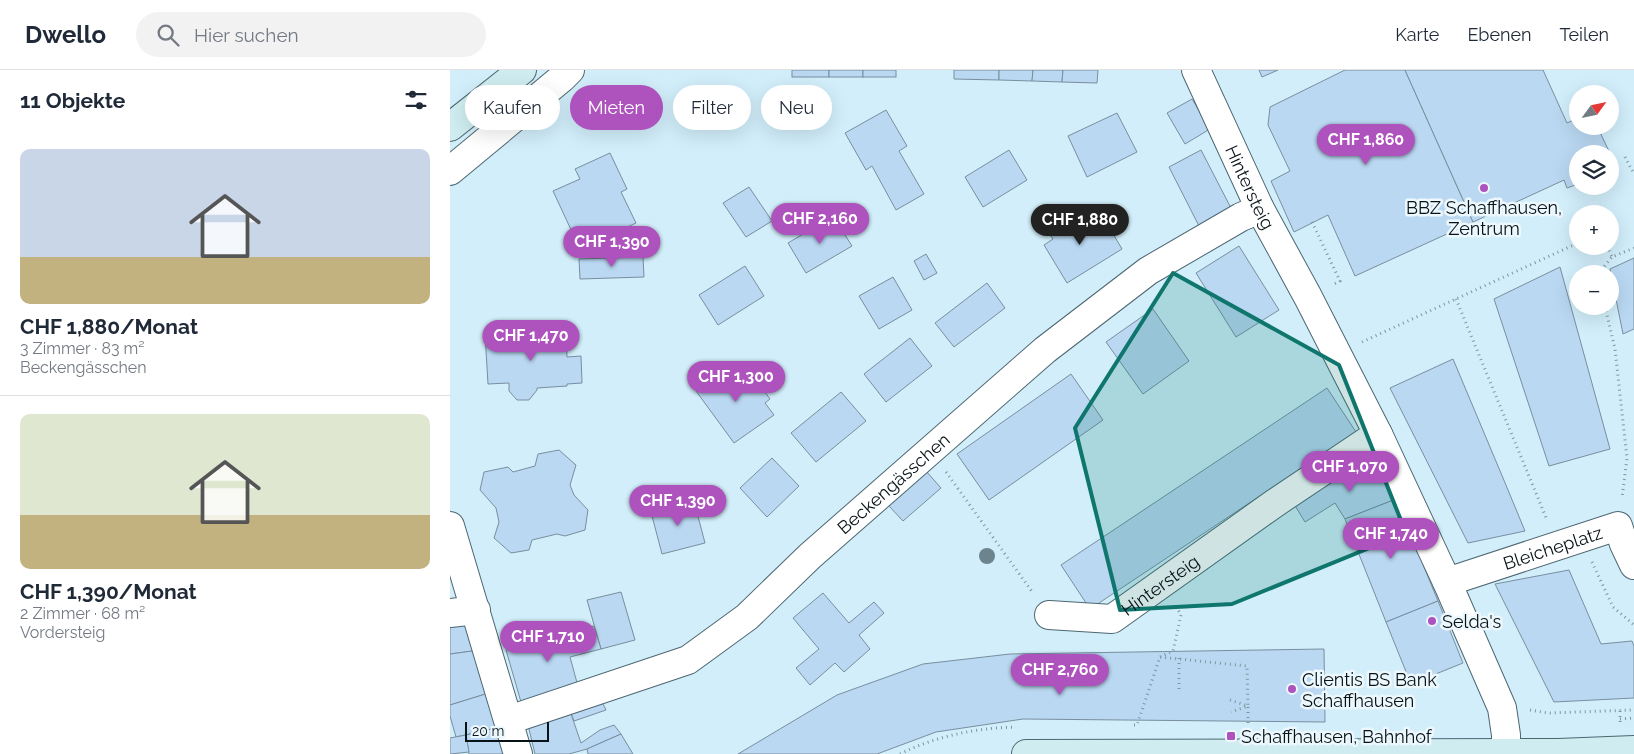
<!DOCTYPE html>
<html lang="de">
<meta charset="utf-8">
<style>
body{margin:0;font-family:Raleway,sans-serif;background:#f2f2f3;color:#1f2937;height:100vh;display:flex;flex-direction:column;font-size:19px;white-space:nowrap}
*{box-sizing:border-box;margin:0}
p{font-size:16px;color:#747a83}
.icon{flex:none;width:28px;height:28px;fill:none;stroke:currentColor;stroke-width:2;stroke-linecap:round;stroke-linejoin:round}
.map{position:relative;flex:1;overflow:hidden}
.details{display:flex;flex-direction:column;background:#fff;width:450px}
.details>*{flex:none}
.banner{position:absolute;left:15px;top:15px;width:475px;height:45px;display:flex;gap:10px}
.needle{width:32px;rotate:57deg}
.buttons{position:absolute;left:1119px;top:15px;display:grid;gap:10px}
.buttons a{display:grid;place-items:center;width:50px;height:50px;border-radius:50%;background:#fff;box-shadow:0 5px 20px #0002;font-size:25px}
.scale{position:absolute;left:15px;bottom:12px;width:84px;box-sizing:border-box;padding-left:5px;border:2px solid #081317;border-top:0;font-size:14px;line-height:18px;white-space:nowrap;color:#081317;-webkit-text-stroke:4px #ecf8fd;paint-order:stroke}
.price{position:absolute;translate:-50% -42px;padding:0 11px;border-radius:18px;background:#ae52bd;color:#fff;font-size:16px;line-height:32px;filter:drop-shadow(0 1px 2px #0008)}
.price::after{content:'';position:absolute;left:50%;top:30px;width:15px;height:11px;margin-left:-8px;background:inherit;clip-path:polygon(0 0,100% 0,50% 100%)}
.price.active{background:#222;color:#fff}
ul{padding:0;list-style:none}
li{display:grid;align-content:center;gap:10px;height:265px;padding:0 20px}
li+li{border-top:1px solid #e0e1e3}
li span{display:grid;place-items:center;height:155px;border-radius:10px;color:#555}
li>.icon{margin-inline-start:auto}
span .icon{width:90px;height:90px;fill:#fffc;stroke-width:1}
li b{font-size:21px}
h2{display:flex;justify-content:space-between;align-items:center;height:60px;padding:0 20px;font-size:21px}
.chip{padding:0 18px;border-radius:22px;background:#fff;box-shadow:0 5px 20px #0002;font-size:18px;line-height:45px}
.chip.active{background:#ae52bd;color:#fff}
header{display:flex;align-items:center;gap:30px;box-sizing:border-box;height:70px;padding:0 25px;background:#fff;border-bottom:1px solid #e0e1e3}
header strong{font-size:24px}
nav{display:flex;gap:28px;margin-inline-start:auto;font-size:18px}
.search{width:350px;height:45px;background:#f2f2f3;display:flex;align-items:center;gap:12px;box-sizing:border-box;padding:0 18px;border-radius:28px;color:#747a83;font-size:19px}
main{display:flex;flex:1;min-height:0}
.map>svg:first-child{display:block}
.building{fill:#bad8f2;stroke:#798e9f}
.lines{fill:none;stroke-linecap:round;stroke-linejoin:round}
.street-casing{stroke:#4d6771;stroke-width:30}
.secondary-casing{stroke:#4d6771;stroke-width:30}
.path{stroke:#80969f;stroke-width:3;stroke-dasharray:1 4;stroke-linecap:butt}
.street{stroke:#fff;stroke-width:28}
.secondary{stroke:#cfedf0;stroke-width:28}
.tree{fill:#6c848e}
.marked{fill:#0f766e;fill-opacity:0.2;stroke:#0f766e;stroke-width:4;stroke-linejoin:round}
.poi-dot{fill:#ae52bd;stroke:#ecf8fd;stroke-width:2}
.labels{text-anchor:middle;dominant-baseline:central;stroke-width:5;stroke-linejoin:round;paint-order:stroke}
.street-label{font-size:18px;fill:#081317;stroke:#ecf8fd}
.poi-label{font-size:18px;fill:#081317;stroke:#ecf8fd;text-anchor:start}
</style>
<header>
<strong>Dwello</strong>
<div class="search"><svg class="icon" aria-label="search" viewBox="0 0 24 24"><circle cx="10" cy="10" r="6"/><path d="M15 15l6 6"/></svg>Hier suchen</div>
<nav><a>Karte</a><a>Ebenen</a><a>Teilen</a></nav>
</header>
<main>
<section class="details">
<h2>11 Objekte<svg class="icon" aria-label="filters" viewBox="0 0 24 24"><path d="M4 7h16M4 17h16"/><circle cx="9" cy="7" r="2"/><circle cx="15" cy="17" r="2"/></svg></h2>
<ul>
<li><span style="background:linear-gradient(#c9d6e8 70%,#c2b280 0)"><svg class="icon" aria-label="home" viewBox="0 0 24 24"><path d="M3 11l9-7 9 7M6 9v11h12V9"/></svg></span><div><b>CHF 1,880/Monat</b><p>3 Zimmer · 83 m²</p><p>Beckengässchen</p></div></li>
<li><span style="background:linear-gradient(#dfe7d0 65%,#c2b280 0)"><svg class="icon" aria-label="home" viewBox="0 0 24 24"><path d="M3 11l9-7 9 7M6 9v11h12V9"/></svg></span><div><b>CHF 1,390/Monat</b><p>2 Zimmer · 68 m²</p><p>Vordersteig</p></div></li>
</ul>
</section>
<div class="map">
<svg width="1184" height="684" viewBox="0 0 1184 684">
<rect width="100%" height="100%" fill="#d1eefa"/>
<!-- building -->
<g class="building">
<rect x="342" y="0" width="37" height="7"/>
<rect x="379" y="0" width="34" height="7"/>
<rect x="413" y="0" width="33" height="7"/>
<polygon points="504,0 549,0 549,10 504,9"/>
<polygon points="549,0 583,0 582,11 549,10"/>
<polygon points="583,0 613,0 612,12 582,11"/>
<polygon points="613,0 648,0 647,13 612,12"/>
<polygon points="809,0 828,0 812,7"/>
<polygon points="895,0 955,0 1023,152 905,206 878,145 844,162 821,111 840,101 818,55 820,37"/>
<polygon points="955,0 1093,0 1117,53 1128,48 1128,56 1147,56 1166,96 1160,99 1160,84 1128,84 1128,114 1117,118 1114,110 1023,152"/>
<polygon points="742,29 760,59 735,74 717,43"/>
<polygon points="436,40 457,76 449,81 474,124 446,140 422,96 416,100 395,63"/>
<polygon points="667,43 687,82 637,107 618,66"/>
<polygon points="559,80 577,110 533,137 515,107"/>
<polygon points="751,80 782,140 749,156 719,97"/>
<polygon points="160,83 177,119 171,122 186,153 130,179 103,121 130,109 125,99"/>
<polygon points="299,117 322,151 296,167 273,133"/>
<polygon points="615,145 625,162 652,145 672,179 617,213 594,175 603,169 595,158"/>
<polygon points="383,146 402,176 356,203 338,173"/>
<polygon points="789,176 829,240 786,267 746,203"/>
<polygon points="476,184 487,203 474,210 464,191"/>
<polygon points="193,187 194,207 130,209 129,189"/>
<polygon points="1184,188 1184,259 1173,264 1160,199"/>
<polygon points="295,196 314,226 268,255 249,225"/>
<polygon points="1110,197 1160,379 1099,396 1044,229"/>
<polygon points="443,207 462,240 429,259 409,226"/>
<polygon points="537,213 555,238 504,277 485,253"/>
<polygon points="703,239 739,291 693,324 656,272"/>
<polygon points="116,261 117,287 131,286 132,313 117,314 117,316 87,318 87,320 79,330 67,330 59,321 59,313 38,314 35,264"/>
<polygon points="460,268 482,296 436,332 414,304"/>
<polygon points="1003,289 1053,408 1075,461 1018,473 940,318"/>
<polygon points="286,293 305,318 310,315 320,329 315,333 324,345 284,373 246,321"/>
<polygon points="621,304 653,350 539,430 507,384"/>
<polygon points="877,318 906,362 640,539 611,495"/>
<polygon points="391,322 416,351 366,392 341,363"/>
<polygon points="109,380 126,395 120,415 124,425 138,440 135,460 115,466 107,464 82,470 79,480 61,483 44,468 49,452 46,438 30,420 34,402 58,397 63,402 85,396 88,384"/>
<polygon points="925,386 946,429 895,449 885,433 855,452 844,434"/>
<polygon points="322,388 349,416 317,447 290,418"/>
<polygon points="476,401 491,418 453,451 438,435"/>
<polygon points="946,429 988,531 936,552 895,449"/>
<polygon points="244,431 255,473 212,484 201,442"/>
<polygon points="1119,500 1151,574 1182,571 1184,576 1184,628 1104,632 1045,514"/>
<polygon points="171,522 185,570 151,579 137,530"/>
<polygon points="373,523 399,553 424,532 434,543 409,565 420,579 394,602 385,593 360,615 346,598 369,579 343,548"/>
<polygon points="988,531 1013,593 961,614 936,552"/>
<polygon points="14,551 30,580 0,584 0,552"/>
<polygon points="144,556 151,579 120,587 129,620 73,639 56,580 63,578 59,564 82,557 87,571"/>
<polygon points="874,579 875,652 573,649 486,662 427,684 288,684 387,625 473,594 560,584"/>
<polygon points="30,580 42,622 0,635 0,584"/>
<polygon points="42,622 50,657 6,667 0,646 0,635"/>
<polygon points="149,626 156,640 124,651 119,638"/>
<polygon points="119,638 131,673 150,660 164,655 171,664 137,679 119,684 85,684 77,651"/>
<polygon points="50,657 56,684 19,684 16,665"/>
<polygon points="171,664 183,684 138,684 137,679"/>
<polygon points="16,665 19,682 0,684 0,668"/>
</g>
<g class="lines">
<defs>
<g id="street">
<path id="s1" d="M746,0L810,139L858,227L928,364L997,512L1052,638L1056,665V683"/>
<polyline points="0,101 112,8 120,0"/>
<polyline points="0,456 68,684"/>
<path id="s2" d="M997,512L1168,456L1174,474L1184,495"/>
<polyline points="0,543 26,540"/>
<path id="s3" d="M599,545L662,549L825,433L928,364"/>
<path id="s4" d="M59,650L238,590L297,547L360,486L595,280L698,201L791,147L810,139"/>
</g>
<g id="secondary">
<polyline points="0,57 72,0"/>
<polyline points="576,684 1108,683 1184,680"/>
</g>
</defs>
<!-- street casing -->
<use href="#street" class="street-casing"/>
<!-- secondary casing -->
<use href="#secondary" class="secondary-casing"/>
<!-- path -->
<g class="path">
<polyline points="1175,87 1184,104"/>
<polyline points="862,152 890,211 884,214"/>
<polyline points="1157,176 1162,187"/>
<polyline points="1148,204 1162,187 1184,178"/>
<polyline points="1006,229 1097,450"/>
<polyline points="1155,236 1165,279 1177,388 1172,428"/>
<polyline points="912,272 1128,173"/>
<polyline points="496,402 583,523"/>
<polyline points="1142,492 1163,537 1184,555"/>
<polyline points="710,587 723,581 731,545 726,536"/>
<polyline points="729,588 729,623"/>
<polyline points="780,630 798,636 798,657"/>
<polyline points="1080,640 1098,643 1184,640"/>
<polyline points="1170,641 1170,654"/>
<polyline points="1170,649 1184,648"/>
<polyline points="684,655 687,655 710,587 797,596 798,636 781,642"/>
<path d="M450,684C486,666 526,658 566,657"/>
</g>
<!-- street -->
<use href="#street" class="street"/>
<!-- secondary -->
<use href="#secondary" class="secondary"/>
</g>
<!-- trees -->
<circle class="tree" cx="537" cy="486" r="8"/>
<!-- marked area -->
<path class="marked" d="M723,203L889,295L956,463L782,534L670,540L625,358Z"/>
<!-- markers -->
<g class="poi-dot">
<circle cx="1034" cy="118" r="5"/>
<circle cx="982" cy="551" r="5"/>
<circle cx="842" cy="619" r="5"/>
<rect x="776" y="661" width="10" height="10" rx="2.5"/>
</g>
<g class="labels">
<!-- street labels -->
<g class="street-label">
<text stroke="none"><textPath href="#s1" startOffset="129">Hintersteig</textPath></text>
<text stroke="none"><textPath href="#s4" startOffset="460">Beckengässchen</textPath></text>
<text stroke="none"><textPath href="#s2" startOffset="111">Bleicheplatz</textPath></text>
<text stroke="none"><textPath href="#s3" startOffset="122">Hintersteig</textPath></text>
</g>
<!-- poi labels -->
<g class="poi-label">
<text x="1034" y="137" text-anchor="middle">BBZ Schaffhausen,<tspan x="1034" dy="21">Zentrum</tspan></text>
<text x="992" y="551">Selda's</text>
<text x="852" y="609">Clientis BS Bank<tspan x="852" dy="21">Schaffhausen</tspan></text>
<text x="791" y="666">Schaffhausen, Bahnhof</text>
</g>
</g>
</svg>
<div class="buttons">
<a><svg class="needle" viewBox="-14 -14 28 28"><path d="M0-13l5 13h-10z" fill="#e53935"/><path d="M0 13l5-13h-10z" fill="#747a83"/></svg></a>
<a><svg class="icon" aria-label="layers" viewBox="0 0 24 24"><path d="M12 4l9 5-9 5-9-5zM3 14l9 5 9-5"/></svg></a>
<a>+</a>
<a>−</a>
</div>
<div class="scale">20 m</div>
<b class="price" style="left:916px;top:96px">CHF 1,860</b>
<b class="price" style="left:370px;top:175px">CHF 2,160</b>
<b class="price active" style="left:630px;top:176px">CHF 1,880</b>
<b class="price" style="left:162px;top:198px">CHF 1,390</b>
<b class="price" style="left:81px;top:292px">CHF 1,470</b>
<b class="price" style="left:286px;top:333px">CHF 1,300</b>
<b class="price" style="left:900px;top:423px">CHF 1,070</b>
<b class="price" style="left:228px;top:457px">CHF 1,390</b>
<b class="price" style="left:941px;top:490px">CHF 1,740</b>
<b class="price" style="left:98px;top:593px">CHF 1,710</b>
<b class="price" style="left:610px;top:626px">CHF 2,760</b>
<div class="banner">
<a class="chip">Kaufen</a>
<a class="chip active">Mieten</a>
<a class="chip">Filter</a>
<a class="chip">Neu</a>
</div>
</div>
</main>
